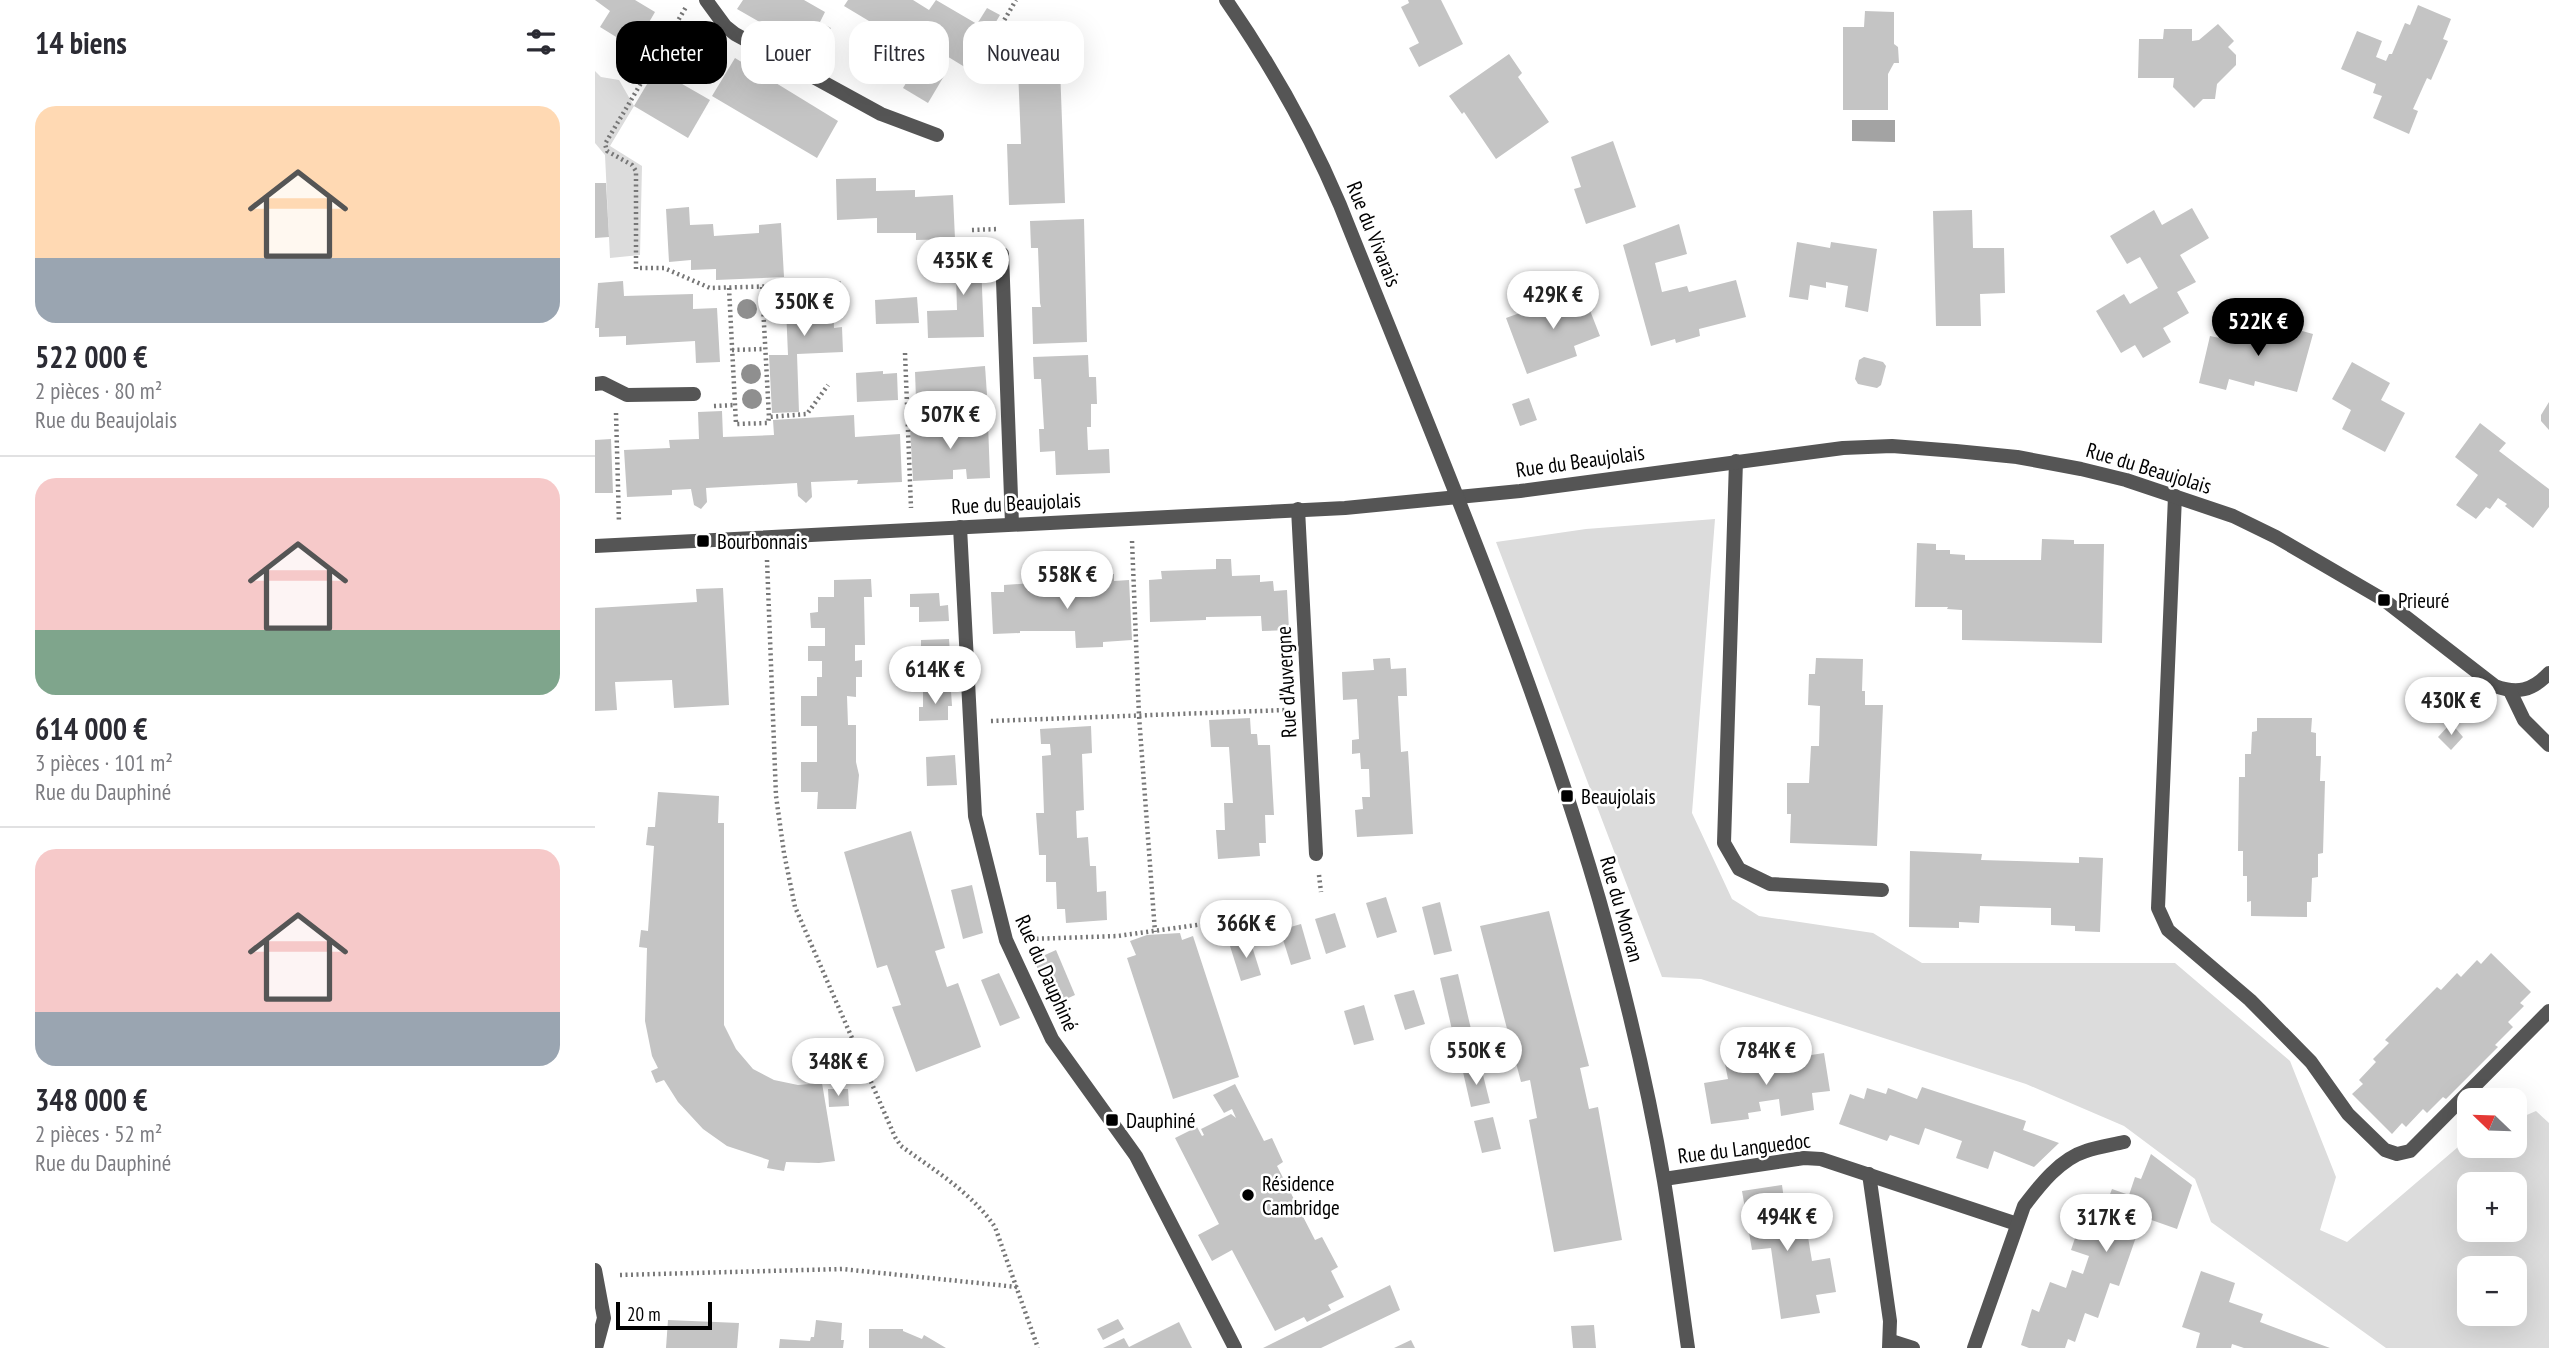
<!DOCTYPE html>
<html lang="fr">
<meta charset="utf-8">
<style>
body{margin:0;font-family:"PT Sans Narrow",sans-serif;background:#f7f7f7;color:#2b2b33;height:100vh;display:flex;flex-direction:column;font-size:26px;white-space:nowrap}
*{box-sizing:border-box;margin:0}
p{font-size:23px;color:#7c7c81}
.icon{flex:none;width:38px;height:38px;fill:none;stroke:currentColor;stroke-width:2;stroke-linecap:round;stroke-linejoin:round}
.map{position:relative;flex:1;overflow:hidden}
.panel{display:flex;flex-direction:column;background:#fff;width:595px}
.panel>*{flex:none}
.banner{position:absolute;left:21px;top:21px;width:665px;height:63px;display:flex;gap:14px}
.needle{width:46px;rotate:293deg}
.buttons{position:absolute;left:1862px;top:1088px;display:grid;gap:14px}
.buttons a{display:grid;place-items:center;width:70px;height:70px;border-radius:14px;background:#fff;box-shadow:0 7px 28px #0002;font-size:35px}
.scale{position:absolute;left:21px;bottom:18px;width:96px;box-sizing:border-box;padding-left:7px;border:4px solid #000;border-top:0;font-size:19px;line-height:24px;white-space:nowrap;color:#000;-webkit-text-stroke:5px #fff;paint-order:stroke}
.price{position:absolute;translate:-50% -60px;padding:0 16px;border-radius:24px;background:#fff;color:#222;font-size:23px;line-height:46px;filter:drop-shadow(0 2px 4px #0008)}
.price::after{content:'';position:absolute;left:50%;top:42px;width:21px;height:16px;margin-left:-10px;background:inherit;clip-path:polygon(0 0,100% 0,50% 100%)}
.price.active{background:#000;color:#fff}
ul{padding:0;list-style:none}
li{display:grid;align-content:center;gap:14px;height:371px;padding:0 35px}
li+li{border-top:2px solid #e1e1e2}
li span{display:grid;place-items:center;height:217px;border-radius:21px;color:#555}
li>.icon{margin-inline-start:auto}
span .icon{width:126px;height:126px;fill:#fffc;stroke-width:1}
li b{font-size:30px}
h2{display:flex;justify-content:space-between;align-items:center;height:84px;padding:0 35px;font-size:30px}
.tag{padding:0 24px;border-radius:21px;background:#fff;box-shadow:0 7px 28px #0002;font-size:24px;line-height:63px}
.tag.active{background:#000;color:#fff}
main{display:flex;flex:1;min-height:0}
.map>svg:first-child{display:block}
.green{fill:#dcdcdc;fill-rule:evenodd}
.water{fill:#a3a3a3}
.building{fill:#c4c4c4}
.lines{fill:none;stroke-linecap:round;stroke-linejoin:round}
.path{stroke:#777;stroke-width:4.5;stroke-dasharray:2 3.5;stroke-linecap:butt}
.service{stroke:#555;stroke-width:14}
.minor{stroke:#555;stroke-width:14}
.tertiary{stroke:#555;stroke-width:14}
.tree{fill:#8f8f8f}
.poi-dot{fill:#000;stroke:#fff;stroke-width:2.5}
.labels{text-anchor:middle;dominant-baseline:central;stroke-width:5;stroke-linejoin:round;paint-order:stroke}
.street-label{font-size:21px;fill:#000;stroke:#fff}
.poi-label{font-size:21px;fill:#000;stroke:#fff;text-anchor:start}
</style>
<main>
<section class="panel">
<h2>14 biens<svg class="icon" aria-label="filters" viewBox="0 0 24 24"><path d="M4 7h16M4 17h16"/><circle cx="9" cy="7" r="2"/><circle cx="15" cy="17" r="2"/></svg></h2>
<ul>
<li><span style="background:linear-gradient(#ffd9b3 70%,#9aa5b1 0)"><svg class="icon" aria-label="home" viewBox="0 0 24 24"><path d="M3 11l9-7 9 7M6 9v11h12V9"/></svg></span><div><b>522 000 €</b><p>2 pièces · 80 m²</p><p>Rue du Beaujolais</p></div></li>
<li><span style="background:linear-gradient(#f6c9c9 70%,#7fa58c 0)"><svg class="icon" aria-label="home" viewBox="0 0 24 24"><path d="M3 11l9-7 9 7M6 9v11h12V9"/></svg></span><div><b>614 000 €</b><p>3 pièces · 101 m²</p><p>Rue du Dauphiné</p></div></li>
<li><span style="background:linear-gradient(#f6c9c9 75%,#9aa5b1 0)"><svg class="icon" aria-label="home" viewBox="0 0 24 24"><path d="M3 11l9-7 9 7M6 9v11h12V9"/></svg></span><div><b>348 000 €</b><p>2 pièces · 52 m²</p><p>Rue du Dauphiné</p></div></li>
</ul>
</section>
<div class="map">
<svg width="1954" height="1348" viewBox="0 0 1954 1348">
<rect width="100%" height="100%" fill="#fff"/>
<!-- green -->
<g class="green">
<polygon points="0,71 6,77 24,80 39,106 15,146 47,166 45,255 15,258 10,155 0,143"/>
<path d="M1120,519L1097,813L1137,899L1164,916L1278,933L1327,963H1580L1695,1061L1741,1177L1725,1230L1752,1242L1870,1141L1874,1139V1146H1920V1120L1941,1111L1954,1123V1348H1791L1616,1222L1600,1179L1529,1126L1431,1084L1106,979L1067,977L901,542L991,529ZM1874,1185H1920V1230H1874ZM1874,1269H1920V1314H1874Z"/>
</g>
<!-- water -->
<polygon class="water" points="1257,120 1300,120 1300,142 1257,141"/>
<!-- building -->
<g class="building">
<polygon points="0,0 40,0 60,12 39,48 5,27 15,11"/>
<polygon points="148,0 209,0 230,12 225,22 236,28 220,54 142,9"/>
<polygon points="253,0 318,0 334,10 341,0 382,24 392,8 405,15 373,69 319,36 314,45 249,6"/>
<polygon points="813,0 846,0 868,44 824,67 814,48 824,43 806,7 814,3"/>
<polygon points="1823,5 1856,19 1848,39 1853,41 1836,80 1832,78 1818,109 1823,111 1814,134 1778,118 1787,96 1778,93 1781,84 1746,69 1762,31 1787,41 1781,57 1791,61 1794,54 1797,54 1810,23 1815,25"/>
<polygon points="1270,11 1299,12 1299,44 1303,47 1304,63 1299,63 1293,74 1293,110 1248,110 1248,27 1269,27"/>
<polygon points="1623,24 1639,41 1633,47 1641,55 1641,65 1622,84 1620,99 1608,99 1599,108 1578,87 1579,78 1543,78 1544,39 1568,39 1569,29 1597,29 1597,41 1604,40"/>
<polygon points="481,27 483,66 465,67 470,203 414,205 412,144 426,144 423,69 441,68 439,29"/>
<polygon points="100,34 125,49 108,78 83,63"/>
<polygon points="914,54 927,73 923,77 954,122 901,159 869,112 867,114 854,96"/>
<polygon points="140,58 243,121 222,158 117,96"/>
<polygon points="324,62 349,76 333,103 308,88"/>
<polygon points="61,69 115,100 93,138 39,106"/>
<polygon points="1018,141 1041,207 991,224 979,189 986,187 976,157"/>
<polygon points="281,178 281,191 320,190 320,197 358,195 360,239 321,240 321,233 282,233 282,218 242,220 241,179"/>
<polygon points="0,183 11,183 14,237 0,238"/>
<polygon points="94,207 95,225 118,224 119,236 164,233 164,225 186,223 189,277 121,280 121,269 96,270 96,260 74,262 71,209"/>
<polygon points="1597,208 1614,238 1585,255 1601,282 1582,292 1594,313 1568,328 1576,342 1548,358 1540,345 1526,353 1501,311 1529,294 1535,304 1563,288 1545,257 1532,264 1515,236 1559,210 1567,225"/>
<polygon points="1377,210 1378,248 1409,248 1410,293 1385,294 1386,326 1341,326 1338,211"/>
<polygon points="489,219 492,342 438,344 437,307 446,307 445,303 443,248 436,248 435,221"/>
<polygon points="1084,224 1092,254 1060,263 1067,292 1092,286 1094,292 1141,280 1151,317 1104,329 1105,336 1081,343 1080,339 1056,346 1028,245"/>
<polygon points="385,238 389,337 333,338 332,311 362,310 360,239"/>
<polygon points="1202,242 1235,248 1236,242 1282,249 1273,312 1250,307 1253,286 1231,282 1231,288 1215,285 1213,300 1194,297"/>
<polygon points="28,281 29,296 98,294 98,309 122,308 125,362 101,363 100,341 31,345 31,336 4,337 4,328 0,328 3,283"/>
<polygon points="246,281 246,305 238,306 239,328 247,327 248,352 202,354 204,412 177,413 174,355 193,355 190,285"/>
<polygon points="987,290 1005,336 979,346 982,356 932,374 911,318"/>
<polygon points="322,297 324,323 281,324 280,300"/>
<polygon points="1675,322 1718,334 1702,392 1660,381 1659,386 1634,379 1631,390 1604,383 1615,336 1644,342 1647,327 1672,332"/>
<polygon points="493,355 494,377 501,377 502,404 496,404 496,427 492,427 493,450 514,449 515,473 461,475 460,451 445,452 444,429 449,429 446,379 439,379 438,357"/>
<polygon points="1269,357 1288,362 1291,366 1286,385 1282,388 1263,384 1260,379 1264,360"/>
<polygon points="1757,362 1795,383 1786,400 1810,413 1790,452 1747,429 1756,410 1737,399"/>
<polygon points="390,366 392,395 321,399 320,372"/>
<polygon points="288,371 288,374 302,373 303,400 262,402 261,373"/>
<polygon points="934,398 942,420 925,426 917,404"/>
<polygon points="1954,402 1954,430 1946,421 1946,415"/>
<polygon points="127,411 128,437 179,435 178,420 259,415 260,437 305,434 307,482 262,484 263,480 216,482 217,497 211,503 203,496 202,483 111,488 112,502 106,509 99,505 96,489 77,490 77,495 32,497 29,450 75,448 74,440 104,439 103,412"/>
<polygon points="393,423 395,478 372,479 371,469 358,470 358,479 318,481 315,427"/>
<polygon points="1885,423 1911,443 1904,451 1954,489 1954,507 1938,528 1910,506 1912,504 1903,498 1895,509 1891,507 1881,519 1861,505 1883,475 1860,457"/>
<polygon points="16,439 18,493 0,493 0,440"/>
<polygon points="1447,539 1479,540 1479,544 1509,544 1507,643 1367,640 1367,610 1352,609 1353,607 1320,607 1322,543 1341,544 1341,550 1355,550 1355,554 1370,555 1370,560 1446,560"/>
<polygon points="621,559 636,559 637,576 665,575 665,582 678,581 679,591 692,590 694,630 667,631 666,616 611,617 611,620 555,622 554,580 567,579 566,571 621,569"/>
<polygon points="505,574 519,574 519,581 534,580 537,640 508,642 508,647 481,648 480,631 425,631 425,633 398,634 396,592 409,592 409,585 437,583 437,589 451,588 452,594 479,593 478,585 505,584"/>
<polygon points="276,579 277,597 269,597 270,645 260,645 260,661 267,660 267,677 261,677 261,697 252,696 253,725 261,725 261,762 264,775 261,809 222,809 223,792 206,792 206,762 222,762 222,726 206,726 206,696 222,696 222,677 227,677 227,661 213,661 213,646 230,646 230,628 216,628 215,613 223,612 223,597 239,597 239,580"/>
<polygon points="128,588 134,705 79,708 77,680 20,682 22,710 0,711 0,608 102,602 101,589"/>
<polygon points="344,593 345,606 353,605 354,621 324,622 324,607 315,607 315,594"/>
<polygon points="354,639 355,655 326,655 326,640"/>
<polygon points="795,658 796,669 811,668 812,696 803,696 806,752 813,751 818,834 762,837 760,810 768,809 767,797 775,797 774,769 766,769 765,753 757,754 757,740 764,739 762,699 748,700 747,672 779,670 778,659"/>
<polygon points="1221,658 1268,659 1267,691 1270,691 1270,705 1288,705 1282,846 1195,843 1196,814 1192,814 1192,783 1214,783 1216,746 1224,746 1225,706 1213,705 1214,674 1220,674"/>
<polygon points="356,691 357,706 353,706 353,720 324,721 324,707 328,707 328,692"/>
<polygon points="655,718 656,734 662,734 663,745 675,745 679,815 670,815 671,843 664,843 665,856 623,859 621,830 630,830 629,803 638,803 634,747 616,747 614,720"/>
<polygon points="1662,718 1717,718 1716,732 1721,733 1721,756 1726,756 1725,781 1730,781 1728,853 1723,854 1723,877 1717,878 1716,902 1712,902 1712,917 1656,916 1656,901 1652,902 1652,876 1648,876 1648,851 1643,851 1644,777 1650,777 1650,754 1656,754 1657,732 1662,731"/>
<polygon points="1856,723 1868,737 1856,750 1843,737"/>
<polygon points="496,726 497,753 487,754 489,810 481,811 482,838 493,837 495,866 501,866 502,892 511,891 512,920 471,923 470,909 462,909 461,882 451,882 451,855 444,855 441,813 449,813 447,756 456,755 455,744 446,744 445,729"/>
<polygon points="360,755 362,785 332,786 331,757"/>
<polygon points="63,792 124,796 123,823 129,823 129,1025 141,1049 158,1069 179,1080 203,1085 227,1083 240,1161 224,1163 191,1162 189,1171 172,1168 174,1160 132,1146 108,1129 83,1102 69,1080 61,1083 56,1071 63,1068 57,1056 50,1021 52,948 44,947 46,930 53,931 59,846 51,845 53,827 60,827"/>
<polygon points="316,831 350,948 340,951 352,987 363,983 386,1047 321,1072 297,1007 306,1005 292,965 282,968 249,852"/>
<polygon points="1315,851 1387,854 1386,860 1484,863 1484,857 1508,858 1505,932 1480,931 1480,926 1456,925 1456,908 1385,906 1384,923 1364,922 1364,928 1314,927"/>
<polygon points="377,885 388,933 368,939 356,890"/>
<polygon points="791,897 802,932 782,938 771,903"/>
<polygon points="845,902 857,951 839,955 827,907"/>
<polygon points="954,911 994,1066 985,1068 994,1109 1003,1107 1027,1240 959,1252 934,1120 942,1118 935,1080 926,1082 885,926"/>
<polygon points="740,913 751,947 731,954 720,919"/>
<polygon points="706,924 716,959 696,965 685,930"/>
<polygon points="585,933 587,940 598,936 644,1077 578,1099 532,958 541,955 535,941 552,935"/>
<polygon points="655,940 666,975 646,981 635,946"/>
<polygon points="461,950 480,995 458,1005 439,960"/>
<polygon points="1896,953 1936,992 1925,1003 1929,1006 1913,1022 1918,1027 1900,1045 1903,1047 1851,1099 1848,1097 1832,1113 1828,1109 1811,1127 1807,1123 1797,1134 1757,1094 1768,1084 1764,1080 1781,1062 1778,1059 1794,1043 1790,1040 1842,987 1846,990 1862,973 1866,977 1882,960 1886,964"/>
<polygon points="404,973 425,1018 405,1026 386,980"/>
<polygon points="863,974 876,1029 858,1034 845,978"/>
<polygon points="819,990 830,1024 810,1030 799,995"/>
<polygon points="769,1005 779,1040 759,1045 749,1011"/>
<polygon points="1229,1053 1235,1091 1217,1093 1219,1110 1186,1116 1184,1099 1164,1102 1166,1111 1153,1113 1154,1119 1116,1124 1109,1083 1133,1079 1129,1059 1157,1054 1158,1064"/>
<polygon points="886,1067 895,1103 876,1107 868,1072"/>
<polygon points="640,1084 669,1141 677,1138 688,1162 682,1166 720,1240 727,1237 743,1267 736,1271 749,1297 733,1305 736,1310 712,1322 709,1317 680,1331 637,1250 617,1261 603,1235 624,1224 580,1138 602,1127 607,1136 609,1135 606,1129 636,1114 641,1118 637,1109 629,1113 618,1095"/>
<polygon points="1327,1087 1431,1121 1428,1130 1464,1143 1439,1167 1399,1151 1393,1169 1361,1158 1367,1141 1330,1128 1324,1145 1295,1135 1292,1141 1244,1124 1255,1094 1269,1099 1272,1088 1291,1094 1293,1088 1322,1099"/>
<polygon points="233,1089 253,1089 254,1106 234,1107"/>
<polygon points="898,1117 906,1149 887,1153 879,1121"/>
<polygon points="1556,1154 1597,1185 1582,1229 1548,1217 1524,1286 1515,1283 1503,1318 1490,1313 1480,1342 1473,1339 1470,1348 1434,1348 1426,1345 1437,1309 1444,1312 1455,1282 1471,1288 1477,1270 1488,1274 1494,1256 1476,1250 1487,1217 1504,1223 1517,1189 1534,1195 1540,1177 1546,1179"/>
<polygon points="1187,1185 1193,1228 1211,1225 1217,1261 1235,1258 1241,1292 1221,1295 1225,1313 1186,1319 1176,1248 1157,1250 1147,1191"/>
<polygon points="1606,1271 1640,1283 1634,1302 1668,1314 1665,1322 1735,1348 1649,1348 1637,1344 1636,1348 1601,1348 1605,1333 1587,1327"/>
<polygon points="795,1285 805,1310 726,1348 668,1348"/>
<polygon points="523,1319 529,1329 508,1340 502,1329"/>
<polygon points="73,1320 144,1323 142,1348 71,1348"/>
<polygon points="221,1320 247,1323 246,1340 249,1340 248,1348 184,1348 185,1339 215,1341 216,1337 219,1337"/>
<polygon points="584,1322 597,1348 508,1348 529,1338 534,1347"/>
<polygon points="999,1325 1001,1348 978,1348 976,1326"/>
<polygon points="274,1329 308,1329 308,1331 327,1339 329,1335 351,1348 274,1348"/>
<polygon points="816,1340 820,1348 799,1348"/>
</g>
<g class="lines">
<!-- path -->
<g class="path">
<polyline points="401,34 421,0"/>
<polyline points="377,230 404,229"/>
<polyline points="45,268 69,268 115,288 185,286"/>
<polyline points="41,269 41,171 37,165 12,151 10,144 91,7"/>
<polyline points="167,287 174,417"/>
<polyline points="134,288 141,424 173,423 174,417 212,414 233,385"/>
<polyline points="137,350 170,349"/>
<polyline points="310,353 316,508"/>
<polyline points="119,406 140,405"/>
<polyline points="21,413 24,523"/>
<polyline points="537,541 544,716 560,932"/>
<path d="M172,560L181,796L189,853L200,907L300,1137L306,1146C339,1170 377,1193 400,1227L443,1348"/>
<polyline points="396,721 691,710"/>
<polyline points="724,875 726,892"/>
<polyline points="436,939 523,936 644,919"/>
<polyline points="25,1275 247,1269 422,1287"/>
</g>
<!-- service -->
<g class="service">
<polyline points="407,254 417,524"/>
<polyline points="0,384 8,383 32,395 99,394"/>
<polyline points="1141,461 1129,843 1144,869 1175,884 1287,890"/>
</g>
<!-- minor -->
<g class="minor">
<polyline points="111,0 130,26 140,34 286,114 342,135"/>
<polyline points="1580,496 1563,908 1573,930 1655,1000 1716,1062 1753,1114 1790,1150 1802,1154 1815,1151 1954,1011"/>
<polyline points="703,509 721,854"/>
<polyline points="365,527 380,816 411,940 457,1039 541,1156 640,1348"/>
<path d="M0,546L750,508L925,491L1248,448L1297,446L1361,451L1422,457L1486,469L1531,480L1638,516L1681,537L1789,600L1900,686C1922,694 1937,691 1954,673"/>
<polyline points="1915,691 1929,720 1954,745"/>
<polyline points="1274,1174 1295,1321 1294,1348"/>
<polyline points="1069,1179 1209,1158 1226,1159 1422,1224"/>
<polyline points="0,1270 9,1318 1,1348"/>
<polyline points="1296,1341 1318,1348"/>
<path d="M1379,1348L1429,1206C1445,1185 1465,1159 1491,1151C1503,1147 1516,1145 1529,1142"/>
</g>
<!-- tertiary -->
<path class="tertiary" d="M631,0C676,65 714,132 745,205C836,434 935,662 1004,899C1030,991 1053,1086 1069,1181C1078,1236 1085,1292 1093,1348"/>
</g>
<!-- trees -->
<g class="tree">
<circle cx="152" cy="309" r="10"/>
<circle cx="156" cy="374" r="10"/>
<circle cx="157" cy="399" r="10"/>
</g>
<!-- markers -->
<g class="poi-dot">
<rect x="101" y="534" width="14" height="14" rx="3.5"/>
<rect x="1782" y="593" width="14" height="14" rx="3.5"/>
<rect x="965" y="789" width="14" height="14" rx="3.5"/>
<rect x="510" y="1113" width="14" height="14" rx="3.5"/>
<circle cx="653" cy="1195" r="7"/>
</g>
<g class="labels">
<!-- street labels -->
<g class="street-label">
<text transform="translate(779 234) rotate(68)">Rue du Vivarais</text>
<text transform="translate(985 461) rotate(-8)">Rue du Beaujolais</text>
<text transform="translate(1554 468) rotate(17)">Rue du Beaujolais</text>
<text transform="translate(421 503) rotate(-3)">Rue du Beaujolais</text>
<text transform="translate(691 682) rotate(-93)">Rue d'Auvergne</text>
<text transform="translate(1027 909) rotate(74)">Rue du Morvan</text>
<text transform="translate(452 973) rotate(66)">Rue du Dauphiné</text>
<text transform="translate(1149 1148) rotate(-7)">Rue du Languedoc</text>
</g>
<!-- poi labels -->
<g class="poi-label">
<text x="122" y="541">Bourbonnais</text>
<text x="1803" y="600">Prieuré</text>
<text x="986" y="796">Beaujolais</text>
<text x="531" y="1120">Dauphiné</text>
<text x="667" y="1183">Résidence<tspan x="667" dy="24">Cambridge</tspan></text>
</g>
</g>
</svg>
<div class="buttons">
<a><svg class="needle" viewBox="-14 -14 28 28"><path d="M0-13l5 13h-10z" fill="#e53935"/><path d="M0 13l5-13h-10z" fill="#7c7c81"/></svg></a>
<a>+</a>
<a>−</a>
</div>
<div class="scale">20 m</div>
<b class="price" style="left:368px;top:297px">435K €</b>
<b class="price" style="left:958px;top:331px">429K €</b>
<b class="price" style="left:209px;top:338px">350K €</b>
<b class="price active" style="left:1663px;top:358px">522K €</b>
<b class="price" style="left:355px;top:451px">507K €</b>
<b class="price" style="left:472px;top:611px">558K €</b>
<b class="price" style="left:340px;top:706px">614K €</b>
<b class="price" style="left:1856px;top:737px">430K €</b>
<b class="price" style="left:651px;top:960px">366K €</b>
<b class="price" style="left:881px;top:1087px">550K €</b>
<b class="price" style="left:1171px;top:1087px">784K €</b>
<b class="price" style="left:243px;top:1098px">348K €</b>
<b class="price" style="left:1192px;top:1253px">494K €</b>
<b class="price" style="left:1511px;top:1254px">317K €</b>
<div class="banner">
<a class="tag active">Acheter</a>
<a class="tag">Louer</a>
<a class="tag">Filtres</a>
<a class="tag">Nouveau</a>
</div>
</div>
</main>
